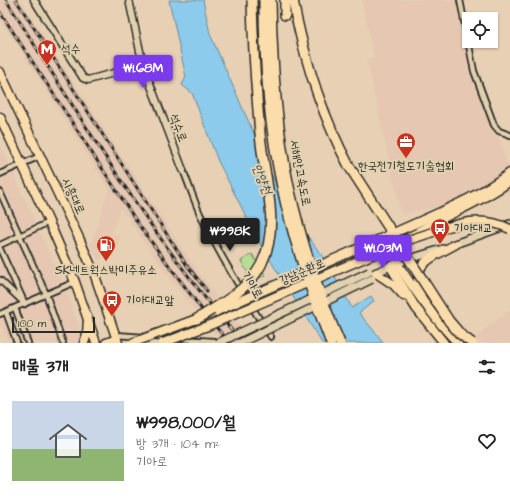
<!DOCTYPE html>
<html lang="ko">
<meta charset="utf-8">
<style>
body{margin:0;font-family:"Architects Daughter","Poor Story",sans-serif;background:#f6f6f6;color:#222;height:100vh;display:flex;flex-direction:column;font-size:15px;white-space:nowrap}
*{box-sizing:border-box;margin:0}
p{font-size:13px;color:#767676}
.icon{flex:none;width:22px;height:22px;fill:none;stroke:currentColor;stroke-width:2;stroke-linecap:round;stroke-linejoin:round}
.map{position:relative;height:343px;overflow:hidden}
.drawer{display:flex;flex-direction:column;background:#fff;flex:1}
.drawer>*{flex:none}
.tools{position:absolute;left:462px;top:12px;display:grid;gap:8px}
.tools a{display:grid;place-items:center;width:36px;height:36px;border-radius:0px;background:#fff;box-shadow:0 1px 3px #0004;font-size:20px}
.scale{position:absolute;left:12px;bottom:10px;width:83px;box-sizing:border-box;padding-left:4px;border:2px solid #2b2b2b;border-top:0;font-size:11px;line-height:14px;white-space:nowrap;color:#2b2b2b;-webkit-text-stroke:3px #e2d1ae;paint-order:stroke}
.price{position:absolute;translate:-50% -34px;padding:0 9px;border-radius:4px;background:#7c3aed;color:#fff;font-size:13px;line-height:26px;filter:drop-shadow(0 1px 2px #0008)}
.price::after{content:'';position:absolute;left:50%;top:24px;width:12px;height:9px;margin-left:-6px;background:inherit;clip-path:polygon(0 0,100% 0,50% 100%)}
.price.current{background:#222;color:#fff}
ul{padding:0;list-style:none}
li{display:flex;align-items:center;gap:12px;height:100px;padding:0 12px}
li span{display:grid;place-items:center;flex:none;width:112px;height:80px;border-radius:0px;color:#555}
li>.icon{margin-inline-start:auto}
span .icon{width:48px;height:48px;fill:#fffc;stroke-width:1}
li b{font-size:17px}
h2{display:flex;justify-content:space-between;align-items:center;height:48px;padding:0 12px;font-size:17px}
.map>svg:first-child{display:block}
.built{fill:#e5c7b2}
.green{fill:#b7dc97;stroke:#718461}
.water{fill:#8dcbed;stroke:#668b9f}
.lines{fill:none;stroke-linecap:round;stroke-linejoin:round}
.minor-casing{stroke:#2b2b2b;stroke-width:8}
.tertiary-casing{stroke:#2b2b2b;stroke-width:9}
.secondary-casing{stroke:#2b2b2b;stroke-width:10}
.primary-casing{stroke:#2b2b2b;stroke-width:11}
.trunk-casing{stroke:#2b2b2b;stroke-width:11}
.motorway-casing{stroke:#2b2b2b;stroke-width:12}
.minor{stroke:#e2d1ae;stroke-width:4.5}
.tertiary{stroke:#e2d1ae;stroke-width:6}
.secondary{stroke:#e2d1ae;stroke-width:7}
.primary{stroke:#fbddab;stroke-width:8}
.trunk{stroke:#fbddab;stroke-width:8}
.motorway{stroke:#fbddab;stroke-width:9}
.rail-casing{stroke:#2b2b2b;stroke-width:3}
.rail{stroke:#e2d1ae;stroke-width:1.5;stroke-dasharray:4.5;stroke-linecap:butt}
.secondary-bridge-casing{stroke:#2b2b2b;stroke-width:10;stroke-linecap:butt}
.trunk-bridge-casing{stroke:#2b2b2b;stroke-width:11;stroke-linecap:butt}
.motorway-bridge-casing{stroke:#2b2b2b;stroke-width:12;stroke-linecap:butt}
.secondary-bridge{stroke:#e2d1ae;stroke-width:7}
.trunk-bridge{stroke:#fbddab;stroke-width:8}
.motorway-bridge{stroke:#fbddab;stroke-width:9}
.labels{text-anchor:middle;dominant-baseline:central;stroke-width:4;stroke-linejoin:round;paint-order:stroke}
.poi-label{font-size:12px;fill:#2b2b2b;stroke:#e2d1ae;text-anchor:start}
.street-label{font-size:12px;fill:#2b2b2b;stroke:#e2d1ae}
.water-label{font-size:13px;font-style:italic;fill:#3a4348;stroke:#e2d1ae}
</style>
<div class="map">
<svg width="510" height="343" viewBox="0 0 510 343">
<rect width="100%" height="100%" fill="#e7d0b3"/>
<filter id="ink" filterUnits="userSpaceOnUse"><feTurbulence type="fractalNoise" baseFrequency=".025" numOctaves="2"/><feDisplacementMap in="SourceGraphic" scale="8" xChannelSelector="R" yChannelSelector="G"/><feConvolveMatrix kernelMatrix="1 2 1 2 8 2 1 2 1" color-interpolation-filters="sRGB"/></filter>
<g filter="url(#ink)">
<!-- built -->
<g class="built">
<polygon points="0,0 20,0 185,253 218,299 254,343 224,343 196,312 154,256 120,207 106,251 99,261 91,245 109,189 0,18"/>
<polygon points="362,0 459,0 473,66 510,171 510,192 401,214 367,59 374,57"/>
<polygon points="0,144 67,293 80,330 81,337 79,343 9,343 0,323"/>
<polygon points="113,234 120,236 112,257 105,254"/>
<polygon points="510,310 510,343 483,343 476,339 485,329"/>
</g>
<!-- green -->
<polygon class="green" points="252,254 265,275 253,282 241,261"/>
<!-- water -->
<polygon class="water" points="169,0 203,0 210,34 286,207 326,261 352,308 371,296 374,301 359,313 384,343 322,343 260,244 218,161 192,93 182,85 186,77"/>
<g class="lines">
<defs>
<g id="minor">
<polyline points="460,0 474,71 494,125 499,131 510,135"/>
<path d="M183,170C189,185 194,200 200,214C220,256 245,297 271,337"/>
<polyline points="0,174 40,156"/>
<polyline points="0,192 46,294 63,343"/>
<polyline points="0,245 49,222"/>
<polyline points="0,249 25,304"/>
<polyline points="0,280 22,301"/>
<polyline points="15,308 28,343"/>
<polyline points="6,312 17,343"/>
<polyline points="0,314 75,282"/>
<polyline points="116,335 144,337"/>
<polyline points="153,337 170,338"/>
<polyline points="179,339 214,341 216,343"/>
</g>
<g id="tertiary">
<polyline points="34,0 83,78 88,80 143,65"/>
<polyline points="129,0 143,65 183,170"/>
</g>
<g id="secondary">
<polyline points="452,245 510,224"/>
<polyline points="375,273 397,263 442,249"/>
</g>
<g id="primary">
<polyline points="0,72 79,238 94,273 118,343"/>
<polyline points="0,117 49,222 75,282 96,343"/>
</g>
<g id="trunk">
<path d="M414,224C447,209 481,195 510,173"/>
<path d="M405,240C438,217 478,205 510,181"/>
<path d="M397,263C415,291 434,319 458,343"/>
<polyline points="390,266 416,308 444,343"/>
<polyline points="376,273 394,285 404,296"/>
<path d="M421,296C410,262 430,259 456,244"/>
<polyline points="84,343 87,334 88,319"/>
<polyline points="106,343 117,339"/>
</g>
<g id="motorway">
<polyline points="293,0 296,16"/>
<polyline points="285,15 285,0"/>
</g>
</defs>
<!-- minor casing -->
<use href="#minor" class="minor-casing"/>
<!-- tertiary casing -->
<use href="#tertiary" class="tertiary-casing"/>
<!-- secondary casing -->
<use href="#secondary" class="secondary-casing"/>
<!-- primary casing -->
<use href="#primary" class="primary-casing"/>
<!-- trunk casing -->
<use href="#trunk" class="trunk-casing"/>
<!-- motorway casing -->
<use href="#motorway" class="motorway-casing"/>
<!-- minor -->
<use href="#minor" class="minor"/>
<!-- tertiary -->
<use href="#tertiary" class="tertiary"/>
<!-- secondary -->
<use href="#secondary" class="secondary"/>
<!-- primary -->
<use href="#primary" class="primary"/>
<!-- trunk -->
<use href="#trunk" class="trunk"/>
<!-- motorway -->
<use href="#motorway" class="motorway"/>
<defs>
<g id="rail">
<path d="M6,0C81,117 151,239 243,343"/>
<polyline points="16,0 186,264 207,291"/>
<polyline points="0,12 141,228 209,319 230,343"/>
</g>
</defs>
<!-- rail casing -->
<use href="#rail" class="rail-casing"/>
<!-- rail -->
<use href="#rail" class="rail"/>
<defs>
<g id="secondary-bridge">
<polyline points="218,343 369,272"/>
<polyline points="240,343 372,279"/>
</g>
<g id="trunk-bridge">
<polyline points="217,311 414,224"/>
<polyline points="132,343 202,317"/>
<path d="M163,343L210,325L404,241C441,232 472,210 510,229"/>
</g>
<g id="motorway-bridge">
<path d="M264,0C264,63 269,126 282,187C293,240 311,292 331,343"/>
<path d="M271,0C272,62 276,126 289,187C301,240 318,293 340,343"/>
<path d="M296,16C308,70 323,117 349,166L449,321L460,334L472,343"/>
<path d="M197,319C221,304 247,291 261,265C282,224 263,176 260,133C256,89 253,45 252,0"/>
</g>
</defs>
<!-- secondary-bridge casing -->
<use href="#secondary-bridge" class="secondary-bridge-casing"/>
<!-- trunk-bridge casing -->
<use href="#trunk-bridge" class="trunk-bridge-casing"/>
<!-- motorway-bridge casing -->
<use href="#motorway-bridge" class="motorway-bridge-casing"/>
<!-- secondary-bridge -->
<use href="#secondary-bridge" class="secondary-bridge"/>
<!-- trunk-bridge -->
<use href="#trunk-bridge" class="trunk-bridge"/>
<!-- motorway-bridge -->
<use href="#motorway-bridge" class="motorway-bridge"/>
</g>
</g>
<!-- icons -->
<defs>
<symbol id="metro-pin" viewBox="-11 -11 22 30"><path d="M0 17L-7.5 6A9.5 9.5 0 1 1 7.5 6Z" fill="#c8321e" stroke="#e2d1ae"/><path d="M-5.5 5V-5H-3L0 0L3-5H5.5V5H3V-.5L0 4L-3-.5V5Z" fill="#fff"/></symbol>
<symbol id="office-pin" viewBox="-11 -11 22 30"><path d="M0 17L-7.5 6A9.5 9.5 0 1 1 7.5 6Z" fill="#c8321e" stroke="#e2d1ae"/><path d="M-6-3h4V-5.5h4V-3h4V5H-6ZM-1-4.5V-3h2v-1.5ZM-6 0V1H6V0Z" fill="#fff"/></symbol>
<symbol id="bus-pin" viewBox="-11 -11 22 30"><path d="M0 17L-7.5 6A9.5 9.5 0 1 1 7.5 6Z" fill="#c8321e" stroke="#e2d1ae"/><path d="M-5-6H5V4H4V6H2V4H-2V6H-4V4H-5ZM-3.5-4V0h7V-4ZM-3.5 1.2v1.5H-2V1.2ZM2 1.2v1.5H3.5V1.2Z" fill="#fff"/></symbol>
<symbol id="fuel-pin" viewBox="-11 -11 22 30"><path d="M0 17L-7.5 6A9.5 9.5 0 1 1 7.5 6Z" fill="#c8321e" stroke="#e2d1ae"/><path d="M-5.5-6h7V0h2V4h1.3V-2.5L3-4.5l.8-.8L6-3V5H2.5V1h-1V6h-7ZM-4.2-4.7v3.2H.2V-4.7Z" fill="#fff"/></symbol>
</defs>
<g fill-rule="evenodd">
<use href="#metro-pin" x="36" y="38" width="22" height="30"/>
<use href="#office-pin" x="395" y="131" width="22" height="30"/>
<use href="#bus-pin" x="429" y="217" width="22" height="30"/>
<use href="#fuel-pin" x="95" y="234" width="22" height="30"/>
<use href="#bus-pin" x="101" y="289" width="22" height="30"/>
</g>
<g class="labels">
<!-- poi labels -->
<g class="poi-label">
<text x="61" y="49">석수</text>
<text x="406" y="166" text-anchor="middle">한국전기철도기술협회</text>
<text x="454" y="228">기아대교</text>
<text x="106" y="270" text-anchor="middle">SK네트웍스박미주유소</text>
<text x="126" y="300">기아대교앞</text>
</g>
<!-- street labels -->
<g class="street-label">
<text transform="translate(178 128) rotate(69)">석수로</text>
<text transform="translate(300 173) rotate(79)">서해안고속도로</text>
<text transform="translate(73 196) rotate(65)">시흥대로</text>
<text transform="translate(302 272) rotate(-23)">강남순환로</text>
<text transform="translate(252 285) rotate(60)">기아로</text>
</g>
<!-- water labels -->
<g class="water-label">
<text transform="translate(262 179) rotate(67)">안양천</text>
</g>
</g>
</svg>
<div class="tools">
<a><svg class="icon" aria-label="locate" viewBox="0 0 24 24"><circle cx="12" cy="12" r="6"/><path d="M12 2v4M12 18v4M2 12h4M18 12h4"/></svg></a>
</div>
<div class="scale">100 m</div>
<b class="price" style="left:143px;top:89px">₩1.68M</b>
<b class="price current" style="left:230px;top:252px">₩998K</b>
<b class="price" style="left:383px;top:269px">₩1.03M</b>
</div>
<section class="drawer">
<h2>매물 3개<svg class="icon" aria-label="filters" viewBox="0 0 24 24"><path d="M4 7h16M4 17h16"/><circle cx="9" cy="7" r="2"/><circle cx="15" cy="17" r="2"/></svg></h2>
<ul>
<li><span style="background:linear-gradient(#c9d6e8 60%,#8fb573 0)"><svg class="icon" aria-label="home" viewBox="0 0 24 24"><path d="M3 11l9-7 9 7M6 9v11h12V9"/></svg></span><div><b>₩998,000/월</b><p>방 3개 · 104 m²</p><p>기아로</p></div><svg class="icon" aria-label="heart" viewBox="0 0 24 24"><path d="M12 20l-8-8c-3-5 5-10 8-4 3-6 11-1 8 4z"/></svg></li>
</ul>
</section>
